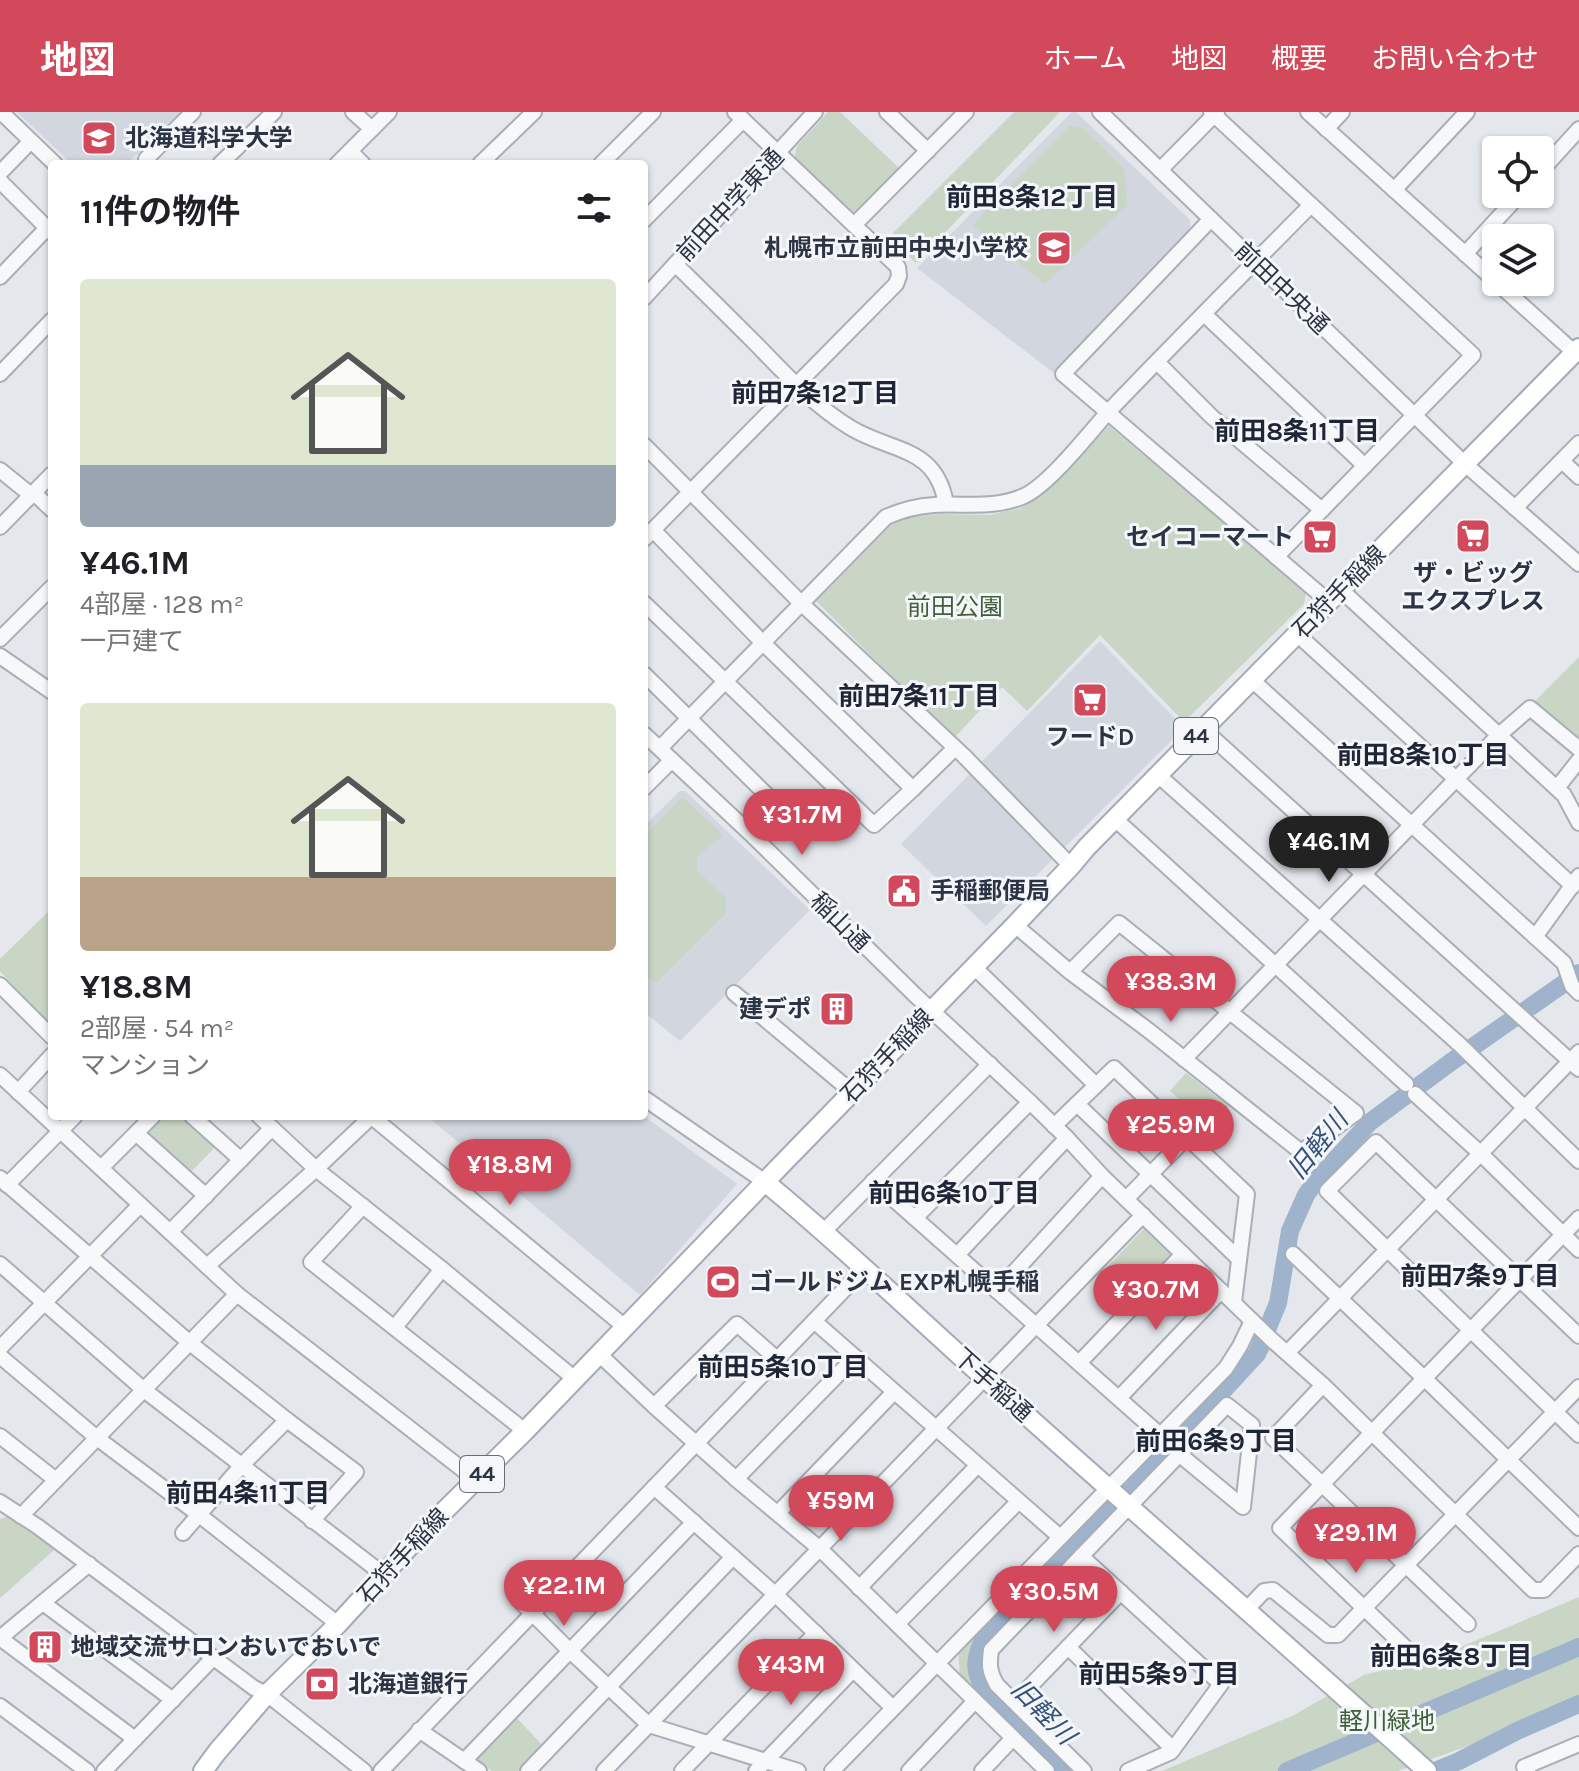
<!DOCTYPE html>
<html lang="ja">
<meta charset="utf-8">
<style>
body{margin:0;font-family:Karla,"Noto Sans JP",sans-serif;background:#f6f6f6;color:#202124;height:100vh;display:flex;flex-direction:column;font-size:30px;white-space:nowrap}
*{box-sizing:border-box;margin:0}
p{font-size:26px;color:#757577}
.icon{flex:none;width:44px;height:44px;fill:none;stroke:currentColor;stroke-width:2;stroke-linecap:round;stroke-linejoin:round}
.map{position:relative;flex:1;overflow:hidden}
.sheet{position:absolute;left:48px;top:48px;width:600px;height:960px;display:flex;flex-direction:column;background:#fff;border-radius:8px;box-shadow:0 2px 6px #0004}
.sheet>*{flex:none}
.fabs{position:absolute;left:1482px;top:24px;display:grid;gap:16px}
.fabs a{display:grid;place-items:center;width:72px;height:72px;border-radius:8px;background:#fff;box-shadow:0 2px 6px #0004;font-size:40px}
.price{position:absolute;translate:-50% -68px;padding:0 18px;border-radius:28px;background:#d1495b;color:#fff;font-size:26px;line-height:52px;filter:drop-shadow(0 2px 4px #0008)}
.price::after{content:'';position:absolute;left:50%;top:48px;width:24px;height:18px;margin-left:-12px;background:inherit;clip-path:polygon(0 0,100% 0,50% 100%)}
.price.selected{background:#222;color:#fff}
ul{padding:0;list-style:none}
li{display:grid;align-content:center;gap:16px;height:424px;padding:0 32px}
li span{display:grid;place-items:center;height:248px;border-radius:8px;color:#555}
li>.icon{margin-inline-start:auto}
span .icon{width:144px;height:144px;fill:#fffc;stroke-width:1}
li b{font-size:34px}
h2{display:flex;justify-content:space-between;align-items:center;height:96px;padding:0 32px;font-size:34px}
header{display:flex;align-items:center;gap:48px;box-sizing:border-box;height:112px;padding:0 40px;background:#d1495b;color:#fff}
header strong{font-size:38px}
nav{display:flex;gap:44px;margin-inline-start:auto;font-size:28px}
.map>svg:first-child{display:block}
.built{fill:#d2d6de}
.green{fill:#c9d6c5}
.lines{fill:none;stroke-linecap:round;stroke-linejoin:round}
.river{stroke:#9fb4cc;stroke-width:18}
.minor-casing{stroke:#a9aeb7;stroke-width:18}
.major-casing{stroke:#a3abb8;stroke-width:22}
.minor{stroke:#f7f8fa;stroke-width:14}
.major{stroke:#fff;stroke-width:18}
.labels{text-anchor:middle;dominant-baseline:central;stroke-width:6;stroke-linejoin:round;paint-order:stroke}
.shield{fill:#f4f6f9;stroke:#676e7b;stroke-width:2}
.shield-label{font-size:22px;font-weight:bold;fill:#2b3445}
.poi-label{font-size:24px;font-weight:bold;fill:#2b3445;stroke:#f4f6f9;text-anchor:start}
.street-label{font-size:24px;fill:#2b3445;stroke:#f4f6f9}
.park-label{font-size:24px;fill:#3f6138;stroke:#f4f6f9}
.neighbourhood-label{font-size:26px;font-weight:bold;fill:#1d2536;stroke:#f4f6f9}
.water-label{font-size:26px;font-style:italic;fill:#34527a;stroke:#f4f6f9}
</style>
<header>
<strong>地図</strong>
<nav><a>ホーム</a><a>地図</a><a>概要</a><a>お問い合わせ</a></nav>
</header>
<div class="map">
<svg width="1579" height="1659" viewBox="0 0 1579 1659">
<rect width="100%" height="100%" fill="#e4e7ec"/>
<!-- built -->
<g class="built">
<polygon points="17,0 180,0 127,52 72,52"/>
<polygon points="1072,0 1076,0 1190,108 1190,116 1054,261 917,156"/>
<polygon points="1100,529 1184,616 986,814 901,732"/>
<polygon points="680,679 685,679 810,798 680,929 644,900 644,714"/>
<polygon points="427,1004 644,1004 737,1072 640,1183"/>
</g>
<!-- green -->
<g class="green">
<polygon points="828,0 840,0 900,57 855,101 849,101 794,47 797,34"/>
<polygon points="1014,0 1060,0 916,151 891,127 892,122"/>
<polygon points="1069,14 1084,16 1124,56 1127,93 1045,172 973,113"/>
<polygon points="1109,314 1306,480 1304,492 1184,610 1100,523 1027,599 1002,575 954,626 814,487 887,414 901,405 942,402 989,403 1021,396 1041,381"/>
<polygon points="1579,545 1579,628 1532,592"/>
<polygon points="682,685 723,723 697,745 697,759 726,785 726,801 656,871 644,861 644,724"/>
<polygon points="52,796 52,915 0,859 0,847"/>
<polygon points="1186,961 1228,994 1211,1016 1170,979"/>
<polygon points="163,1004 183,1004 215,1035 191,1060 149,1022 148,1019"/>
<polygon points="1149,1116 1172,1140 1172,1144 1135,1181 1107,1155 1144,1117"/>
<polygon points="1249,1220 1271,1238 987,1537 988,1560 1080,1659 1049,1659 960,1569 958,1533 1231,1254"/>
<polygon points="9,1404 54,1438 0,1486 0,1407"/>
<polygon points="1579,1485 1579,1589 1482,1629 1398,1659 1162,1659 1294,1603 1364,1563 1437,1545"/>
<polygon points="516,1605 542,1633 518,1659 492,1659 478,1649 477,1643"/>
</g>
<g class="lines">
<!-- river -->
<g class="river">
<polyline points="1129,1381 1257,1242 1278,1191 1290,1119 1306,1083 1318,1066 1370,1010 1451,950 1579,861"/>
<path d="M1064,1659L989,1584C973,1562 972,1547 986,1523L1116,1394"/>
<polyline points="1287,1659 1579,1535"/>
<polyline points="1435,1659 1459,1649 1519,1618 1579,1592"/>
</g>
<defs>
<g id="minor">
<polyline points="1,0 55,52"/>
<polyline points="353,0 372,17"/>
<polyline points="887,0 928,39"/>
<polyline points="1100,0 1465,352 1579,452"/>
<polyline points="1211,0 1473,243 1276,445"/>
<polyline points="1308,0 1575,241"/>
<polyline points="1326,17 1342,0"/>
<polyline points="350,39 363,52"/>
<polyline points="150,52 146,47 193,0"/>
<polyline points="220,52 274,0"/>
<polyline points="337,52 389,0"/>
<polyline points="480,52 534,0"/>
<polyline points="601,52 653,0"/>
<polyline points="1160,58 1217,0"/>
<polyline points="1540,60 1579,17"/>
<polyline points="0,61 31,29"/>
<polyline points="0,69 52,121"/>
<polyline points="1394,78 1467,0"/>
<polyline points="1211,107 1063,262 1329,490"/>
<polyline points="644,108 743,8"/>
<polyline points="854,113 966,0"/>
<polyline points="1465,142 1520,82"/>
<path d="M675,152C703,179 731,207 759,235C787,264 816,295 851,316C893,341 936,334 946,392"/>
<polyline points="0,165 47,116"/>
<polyline points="644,186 815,0"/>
<polyline points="1204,202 1365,354"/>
<polyline points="1157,250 1212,305 1322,398"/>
<polyline points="0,262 52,208"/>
<polyline points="644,333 801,491 964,644 1071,754"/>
<polyline points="1562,349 1579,365"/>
<polyline points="0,358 31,383"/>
<polyline points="34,381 52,398"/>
<polyline points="1515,396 1579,331"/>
<polyline points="0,415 52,362"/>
<polyline points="653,418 763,531 913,677 955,636"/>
<polyline points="644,427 896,172 899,164 898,155 735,0"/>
<polyline points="1341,478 1564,683 1579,711"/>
<polyline points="644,491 874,713 913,677"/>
<polyline points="1297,522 1573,774"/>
<polyline points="0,527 52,475"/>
<polyline points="0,544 52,580"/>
<polyline points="644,562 780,696 754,725"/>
<polyline points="1252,568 1564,851 1572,874 1579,881"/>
<polyline points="1203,617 1579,957"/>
<polyline points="644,622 754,725 916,884 1030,990 1067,1026 1102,1064 1272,1228 1323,1273 1533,1478 1544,1478 1579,1442"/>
<path d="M660,636L886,405C902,398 917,394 934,393C964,391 995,397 1024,384C1050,372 1089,321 1110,298C1176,229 1244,161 1311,93"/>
<polyline points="1158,663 1459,932 1579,1049"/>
<polyline points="644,676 672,648"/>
<polyline points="1557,676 1579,648"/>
<polyline points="1115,707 1406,972"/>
<polyline points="1015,813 1070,860 1148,918 1301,1040 1356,1001 1119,811 1070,860"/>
<polyline points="1535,825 1579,764"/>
<polyline points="974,855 1096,973"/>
<polyline points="0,873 52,925"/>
<polyline points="734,881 852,980"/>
<polyline points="1184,947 1499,623 1530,596 1579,637"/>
<polyline points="0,963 237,1182 476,1368"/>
<polyline points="18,980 52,943"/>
<polyline points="1415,982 1480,1041 1579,1138"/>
<polyline points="644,986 765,1070"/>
<polyline points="1077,992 1239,1147"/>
<polyline points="192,1004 241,1048"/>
<polyline points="259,1004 316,1057 442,1157 575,1267"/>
<polyline points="371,1004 625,1215"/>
<polyline points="1054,1014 1114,956 1247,1082 1234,1190"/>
<polyline points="136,1021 206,1084"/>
<polyline points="101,1056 153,1004"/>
<polyline points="0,1066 190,1231 287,1308 356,1360 312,1409"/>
<polyline points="873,1069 1160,1323"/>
<polyline points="7,1073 75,1004"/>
<polyline points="1126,1087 1187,1025"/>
<polyline points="363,1094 311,1150 525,1319"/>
<polyline points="915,1106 1030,990"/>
<polyline points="824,1119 990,952"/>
<polyline points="170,1120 272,1016"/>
<polyline points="1293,1142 1425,1267 1579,1416"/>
<polyline points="957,1143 1067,1026"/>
<polyline points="0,1152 144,1278 384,1463"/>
<polyline points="207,1154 316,1057 372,1004"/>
<polyline points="997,1179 1102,1064"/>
<polyline points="814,1209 1060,1425"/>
<polyline points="395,1215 442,1157"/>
<polyline points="1579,1224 1376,1030 1327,1079 1579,1323"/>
<polyline points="0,1236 140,1093"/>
<polyline points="1287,1241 1579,940"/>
<polyline points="599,1242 654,1294 736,1367 820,1437 1047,1659"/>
<polyline points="0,1244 97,1326 198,1402 338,1512"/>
<polyline points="1079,1251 1183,1142"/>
<path d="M1323,1273L1273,1326C1339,1387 1402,1451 1468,1512"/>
<polyline points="1119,1286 1221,1179"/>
<polyline points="654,1294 737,1212 777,1247"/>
<polyline points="0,1324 56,1368"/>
<polyline points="736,1367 855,1245"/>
<polyline points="654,1375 776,1483 893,1596"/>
<polyline points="0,1390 37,1414 254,1576 267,1582 364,1659"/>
<polyline points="778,1401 894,1280"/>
<polyline points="21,1404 237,1182"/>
<polyline points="183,1421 242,1353 287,1308"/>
<polyline points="1081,1444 1221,1572 1171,1640 1128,1659"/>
<polyline points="859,1476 977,1354"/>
<polyline points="518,1487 569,1538 649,1613 798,1659"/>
<polyline points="43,1491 173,1588"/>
<polyline points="1247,1497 1264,1479 1273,1478 1328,1523 1338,1523 1579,1275"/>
<polyline points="897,1512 1018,1390"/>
<polyline points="0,1526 135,1627"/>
<polyline points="0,1526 89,1452"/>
<polyline points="1068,1535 1173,1637"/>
<polyline points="1407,1537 1280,1416 1579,1106"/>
<polyline points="1015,1590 1121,1480"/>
<polyline points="0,1594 87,1659"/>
<polyline points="419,1618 479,1659"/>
<polyline points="464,1649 694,1410"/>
<polyline points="104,1659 213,1546"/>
<polyline points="381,1659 865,1156"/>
<polyline points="528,1659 733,1445"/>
<polyline points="604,1659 1143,1103"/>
<polyline points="682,1659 816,1521"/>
<polyline points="756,1659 853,1558"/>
<polyline points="832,1659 1226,1256 1240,1234 1252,1209"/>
<polyline points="909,1659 975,1589"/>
<polyline points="982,1659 1013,1626"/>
<path d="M1084,1659L997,1573C989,1560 989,1552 991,1538C1069,1456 1148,1375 1227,1293L1252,1313L1243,1395L1179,1342"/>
<polyline points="1528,1659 1524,1655 1579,1632"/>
</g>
<g id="major">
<path d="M765,1070C842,1133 913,1202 987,1268C1133,1399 1282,1528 1427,1659"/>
<polyline points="203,1659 217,1640 267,1582 338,1512 419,1424 525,1319 784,1050 1015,813 1071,754 1087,735 1579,236"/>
</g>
</defs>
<!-- minor casing -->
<use href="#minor" class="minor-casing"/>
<!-- major casing -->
<use href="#major" class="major-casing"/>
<!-- minor -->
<use href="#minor" class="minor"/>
<!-- major -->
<use href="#major" class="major"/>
</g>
<!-- icons -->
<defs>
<symbol id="university-square" viewBox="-11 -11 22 22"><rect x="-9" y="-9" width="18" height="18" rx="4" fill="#d1495b" stroke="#f4f6f9"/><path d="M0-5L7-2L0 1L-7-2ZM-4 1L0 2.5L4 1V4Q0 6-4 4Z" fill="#fff"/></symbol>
<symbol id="school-square" viewBox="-11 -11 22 22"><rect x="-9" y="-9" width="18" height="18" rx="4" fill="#d1495b" stroke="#f4f6f9"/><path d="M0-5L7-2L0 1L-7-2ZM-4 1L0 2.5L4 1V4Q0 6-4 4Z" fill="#fff"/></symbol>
<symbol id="supermarket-square" viewBox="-11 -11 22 22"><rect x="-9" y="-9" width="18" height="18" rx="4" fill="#d1495b" stroke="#f4f6f9"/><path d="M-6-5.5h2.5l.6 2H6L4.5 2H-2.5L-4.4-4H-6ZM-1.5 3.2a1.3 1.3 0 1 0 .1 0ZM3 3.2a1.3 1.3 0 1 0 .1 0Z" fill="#fff"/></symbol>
<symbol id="civic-square" viewBox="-11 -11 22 22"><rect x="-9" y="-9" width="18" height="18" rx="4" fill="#d1495b" stroke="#f4f6f9"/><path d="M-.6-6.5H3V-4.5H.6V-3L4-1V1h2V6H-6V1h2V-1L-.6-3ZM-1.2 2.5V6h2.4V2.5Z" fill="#fff"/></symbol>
<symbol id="building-square" viewBox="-11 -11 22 22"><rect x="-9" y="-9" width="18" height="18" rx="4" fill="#d1495b" stroke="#f4f6f9"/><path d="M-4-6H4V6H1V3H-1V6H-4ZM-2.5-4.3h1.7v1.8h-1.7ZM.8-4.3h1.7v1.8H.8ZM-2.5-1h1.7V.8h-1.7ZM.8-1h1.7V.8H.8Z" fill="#fff"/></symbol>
<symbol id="stadium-square" viewBox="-11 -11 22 22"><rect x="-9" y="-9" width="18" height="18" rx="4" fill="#d1495b" stroke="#f4f6f9"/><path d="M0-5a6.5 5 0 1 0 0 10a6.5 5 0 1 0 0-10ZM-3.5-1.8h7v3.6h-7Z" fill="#fff"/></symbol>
<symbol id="bank-square" viewBox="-11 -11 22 22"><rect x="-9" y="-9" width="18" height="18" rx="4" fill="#d1495b" stroke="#f4f6f9"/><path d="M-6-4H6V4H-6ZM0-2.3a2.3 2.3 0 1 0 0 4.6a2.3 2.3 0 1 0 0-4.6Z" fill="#fff"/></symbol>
</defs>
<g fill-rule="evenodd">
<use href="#university-square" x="79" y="6" width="40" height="40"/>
<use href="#school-square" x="1034" y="116" width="40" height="40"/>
<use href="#supermarket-square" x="1453" y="404" width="40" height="40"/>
<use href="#supermarket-square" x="1300" y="405" width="40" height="40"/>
<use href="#supermarket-square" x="1070" y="568" width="40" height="40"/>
<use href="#civic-square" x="884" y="759" width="40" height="40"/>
<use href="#building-square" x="817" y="877" width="40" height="40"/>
<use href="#stadium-square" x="703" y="1150" width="40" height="40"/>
<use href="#building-square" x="25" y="1515" width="40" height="40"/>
<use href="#bank-square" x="302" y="1552" width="40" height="40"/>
</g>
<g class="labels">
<!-- shield labels -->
<g class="shield">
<rect x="1174" y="606" width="44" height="36" rx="6"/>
<rect x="460" y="1344" width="44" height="36" rx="6"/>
</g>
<g class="shield-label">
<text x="1196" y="624">44</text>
<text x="482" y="1362">44</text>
</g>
<!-- poi labels -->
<g class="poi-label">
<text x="125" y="26">北海道科学大学</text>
<text x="1028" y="136" text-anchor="end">札幌市立前田中央小学校</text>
<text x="1294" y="425" text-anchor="end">セイコーマート</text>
<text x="1473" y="461" text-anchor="middle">ザ・ビッグ<tspan x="1473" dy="28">エクスプレス</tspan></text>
<text x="1090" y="625" text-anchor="middle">フードD</text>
<text x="930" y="779">手稲郵便局</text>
<text x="811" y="897" text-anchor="end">建デポ</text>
<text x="749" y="1170">ゴールドジム EXP札幌手稲</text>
<text x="71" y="1535">地域交流サロンおいでおいで</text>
<text x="348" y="1572">北海道銀行</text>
</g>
<!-- street labels -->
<g class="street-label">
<text transform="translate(730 93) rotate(-47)">前田中学東通</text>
<text transform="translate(1282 176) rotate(44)">前田中央通</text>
<text transform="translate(1339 480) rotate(-45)">石狩手稲線</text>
<text transform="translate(840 810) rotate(45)">稲山通</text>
<text transform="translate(887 944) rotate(-46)">石狩手稲線</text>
<text transform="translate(993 1273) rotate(42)">下手稲通</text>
<text transform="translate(403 1444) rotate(-47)">石狩手稲線</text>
</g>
<!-- park labels -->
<g class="park-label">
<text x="955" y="495">前田公園</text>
<text x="1387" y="1609">軽川緑地</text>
</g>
<!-- neighbourhood labels -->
<g class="neighbourhood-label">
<text x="1032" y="85">前田8条12丁目</text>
<text x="815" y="281">前田7条12丁目</text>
<text x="1297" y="319">前田8条11丁目</text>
<text x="919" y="584">前田7条11丁目</text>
<text x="1423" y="643">前田8条10丁目</text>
<text x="954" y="1081">前田6条10丁目</text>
<text x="1480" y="1164">前田7条9丁目</text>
<text x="783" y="1255">前田5条10丁目</text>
<text x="1216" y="1329">前田6条9丁目</text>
<text x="248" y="1381">前田4条11丁目</text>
<text x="1451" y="1544">前田6条8丁目</text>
<text x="1159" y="1562">前田5条9丁目</text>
</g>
<!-- water labels -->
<g class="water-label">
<text transform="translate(1318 1033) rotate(-51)">旧軽川</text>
<text transform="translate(1043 1600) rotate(46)">旧軽川</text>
</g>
</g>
</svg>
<div class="fabs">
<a><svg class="icon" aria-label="locate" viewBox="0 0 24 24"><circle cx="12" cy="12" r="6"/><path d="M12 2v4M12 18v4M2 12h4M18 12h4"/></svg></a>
<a><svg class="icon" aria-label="layers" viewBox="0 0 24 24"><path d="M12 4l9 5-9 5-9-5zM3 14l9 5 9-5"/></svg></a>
</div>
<b class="price" style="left:802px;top:745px">¥31.7M</b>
<b class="price selected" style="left:1329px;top:772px">¥46.1M</b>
<b class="price" style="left:1171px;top:912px">¥38.3M</b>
<b class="price" style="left:1171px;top:1055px">¥25.9M</b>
<b class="price" style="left:510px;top:1095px">¥18.8M</b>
<b class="price" style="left:1156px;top:1220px">¥30.7M</b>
<b class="price" style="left:841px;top:1431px">¥59M</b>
<b class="price" style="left:1356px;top:1463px">¥29.1M</b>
<b class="price" style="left:564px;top:1516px">¥22.1M</b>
<b class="price" style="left:1054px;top:1522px">¥30.5M</b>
<b class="price" style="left:791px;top:1595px">¥43M</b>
<section class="sheet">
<h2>11件の物件<svg class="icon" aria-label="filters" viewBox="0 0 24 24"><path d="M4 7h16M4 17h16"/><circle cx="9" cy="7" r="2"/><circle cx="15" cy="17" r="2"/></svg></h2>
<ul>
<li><span style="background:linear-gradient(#dfe7d0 75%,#9aa5b1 0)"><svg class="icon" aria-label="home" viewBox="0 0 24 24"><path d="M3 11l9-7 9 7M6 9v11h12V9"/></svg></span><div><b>¥46.1M</b><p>4部屋 · 128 m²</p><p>一戸建て</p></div></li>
<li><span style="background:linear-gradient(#dfe7d0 70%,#b9a48a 0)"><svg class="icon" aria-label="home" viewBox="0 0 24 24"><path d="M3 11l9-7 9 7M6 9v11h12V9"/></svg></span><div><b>¥18.8M</b><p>2部屋 · 54 m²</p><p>マンション</p></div></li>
</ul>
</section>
</div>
